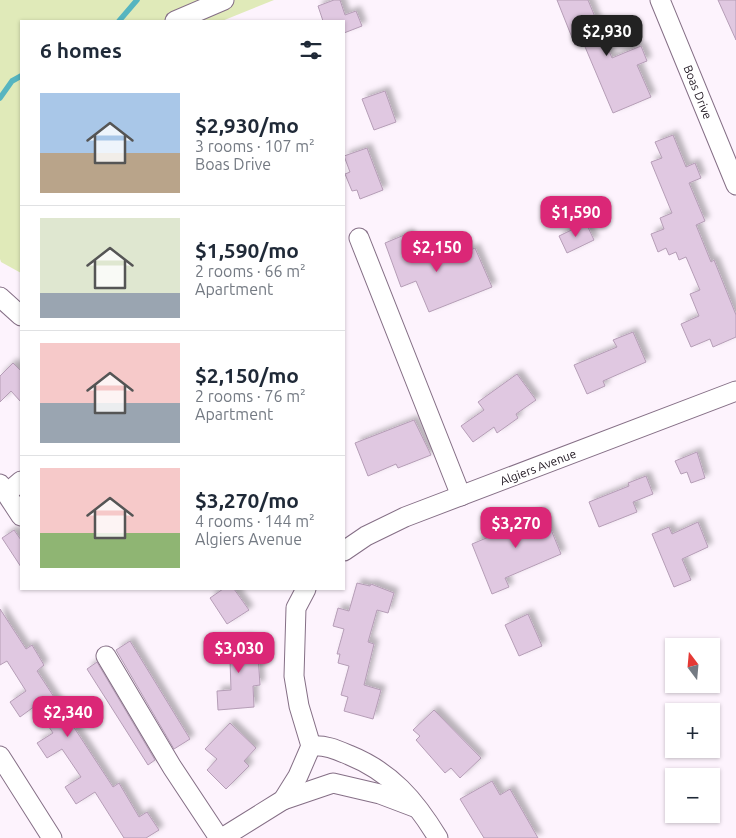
<!DOCTYPE html>
<meta charset="utf-8">
<style>
body{margin:0;font-family:Ubuntu,sans-serif;background:#f2f2f3;color:#1f2937;height:100vh;display:flex;flex-direction:column;font-size:19px;white-space:nowrap}
*{box-sizing:border-box;margin:0}
p{font-size:16px;color:#747a83}
.icon{flex:none;width:28px;height:28px;fill:none;stroke:currentColor;stroke-width:2;stroke-linecap:round;stroke-linejoin:round}
.map{position:relative;flex:1;overflow:hidden}
.details{position:absolute;left:20px;top:20px;width:325px;height:570px;display:flex;flex-direction:column;background:#fff;border-radius:0px;box-shadow:0 1px 4px #0004}
.details>*{flex:none}
.needle{width:32px;rotate:344deg}
.fabs{position:absolute;left:665px;top:638px;display:grid;gap:10px}
.fabs a{display:grid;place-items:center;width:55px;height:55px;border-radius:0px;background:#fff;box-shadow:0 1px 4px #0004;font-size:25px}
.price{position:absolute;translate:-50% -42px;padding:0 11px;border-radius:10px;background:#db2777;color:#fff;font-size:16px;line-height:32px;filter:drop-shadow(0 1px 2px #0008)}
.price::after{content:'';position:absolute;left:50%;top:30px;width:15px;height:11px;margin-left:-8px;background:inherit;clip-path:polygon(0 0,100% 0,50% 100%)}
.price.selected{background:#222;color:#fff}
ul{padding:0;list-style:none}
li{display:flex;align-items:center;gap:15px;height:125px;padding:0 20px}
li+li{border-top:1px solid #e0e1e3}
li span{display:grid;place-items:center;flex:none;width:140px;height:100px;border-radius:0px;color:#555}
li>.icon{margin-inline-start:auto}
span .icon{width:60px;height:60px;fill:#fffc;stroke-width:1}
li b{font-size:21px}
h2{display:flex;justify-content:space-between;align-items:center;height:60px;padding:0 20px;font-size:21px}
.map>svg:first-child{display:block}
.green{fill:#e0eab9}
.lines{fill:none;stroke-linecap:round;stroke-linejoin:round}
.stream{stroke:#56b5c0;stroke-width:5.5}
.building{fill:#e0c8e1;stroke:#b59db6;filter:url(#shadow)}
.minor-casing{stroke:#856f86;stroke-width:21}
.minor{stroke:#fff;stroke-width:19}
.labels{text-anchor:middle;dominant-baseline:central;stroke-width:4;stroke-linejoin:round;paint-order:stroke}
.street-label{font-size:12px;fill:#1f1620;stroke:#fff}
</style>
<div class="map">
<svg width="736" height="838" viewBox="0 0 736 838">
<defs>
<filter id="shadow"><feDropShadow dx="4.5" dy="-4.5" stdDeviation="2.5" flood-color="#0004"/></filter>
</defs>
<rect width="100%" height="100%" fill="#fdf3fd"/>
<!-- green -->
<polygon class="green" points="0,0 274,0 222,21 21,21 21,273 1,262 0,259"/>
<g class="lines">
<!-- stream -->
<g class="stream">
<polyline points="119,21 137,0"/>
<polyline points="0,98 12,81 21,76"/>
</g>
</g>
<!-- building -->
<g class="building">
<polygon points="334,0 340,0 345,15 356,11 362,26 344,33 344,21 323,21 318,6"/>
<polygon points="557,0 588,0 612,58 641,46 647,61 637,65 651,97 613,113 583,42 575,45"/>
<polygon points="718,0 736,0 736,40"/>
<polygon points="385,91 396,122 374,130 362,99"/>
<polygon points="673,135 686,167 695,163 701,178 689,183 705,221 696,225 711,262 714,260 736,315 736,337 713,347 710,339 691,347 681,324 699,316 690,294 700,290 686,257 679,260 676,252 669,255 666,248 658,252 651,234 664,229 660,218 672,213 651,162 662,158 655,142"/>
<polygon points="367,148 383,190 360,199 357,190 352,191 345,174 350,172 344,156"/>
<polygon points="586,223 594,240 567,253 559,236"/>
<polygon points="409,233 415,249 428,243 437,264 475,248 492,287 429,312 416,281 401,287 385,243"/>
<polygon points="633,332 646,362 603,381 605,386 587,394 574,365 617,347 613,340"/>
<polygon points="13,363 21,371 21,402 11,391 0,402 0,376"/>
<polygon points="517,374 536,400 516,414 518,418 497,433 494,427 473,442 461,426 484,410 478,402"/>
<polygon points="414,420 431,455 398,468 396,464 368,476 355,443"/>
<polygon points="697,452 705,478 691,483 687,472 681,474 675,461"/>
<polygon points="646,476 653,494 633,502 637,512 599,527 589,502 629,486 628,483"/>
<polygon points="543,510 561,554 505,578 509,587 492,594 472,544 496,534 495,530"/>
<polygon points="698,522 708,547 682,559 691,580 674,587 652,534 669,527 672,534"/>
<polygon points="14,530 21,540 21,567 2,538"/>
<polygon points="357,583 370,586 371,584 394,593 388,613 377,610 368,642 374,644 364,685 381,690 373,719 344,711 348,697 341,695 349,666 338,663 340,654 337,654 344,629 333,626 338,608 349,611"/>
<polygon points="223,589 234,589 249,610 227,624 210,598"/>
<polygon points="0,609 26,649 32,645 44,665 37,671 113,787 119,783 139,817 147,812 159,830 146,838 124,838 95,792 76,804 65,787 81,777 62,749 47,758 37,743 53,733 35,706 20,717 10,702 26,691 7,661 0,665"/>
<polygon points="528,614 542,646 519,656 505,625"/>
<polygon points="250,639 251,656 258,655 260,685 253,686 254,707 218,710 217,691 231,690 230,660 218,661 216,642"/>
<polygon points="130,641 190,739 174,749 116,650"/>
<polygon points="97,662 155,760 148,765 87,669"/>
<polygon points="434,710 481,758 460,778 451,768 445,773 416,740 420,736 413,730"/>
<polygon points="230,723 256,748 244,761 249,766 226,789 207,770 217,759 205,749"/>
<polygon points="492,781 500,795 510,789 538,838 484,838 460,799"/>
</g>
<g class="lines">
<defs>
<g id="minor">
<polyline points="660,0 736,185"/>
<polyline points="175,21 224,0"/>
<polyline points="359,238 461,496"/>
<polyline points="0,297 21,316"/>
<polyline points="0,484 21,516"/>
<polyline points="7,493 21,481"/>
<polyline points="344,551 366,536 405,517 736,391"/>
<polyline points="106,656 172,767 219,838"/>
<path d="M311,746C326,745 335,749 349,755C391,772 415,800 438,838"/>
<polyline points="0,756 52,838"/>
<polyline points="283,800 333,783 380,794 417,808"/>
<polyline points="222,838 283,800 298,776 311,746 299,706 294,676 296,608 306,589"/>
</g>
</defs>
<!-- minor casing -->
<use href="#minor" class="minor-casing"/>
<!-- minor -->
<use href="#minor" class="minor"/>
</g>
<g class="labels">
<!-- street labels -->
<g class="street-label">
<text transform="translate(698 92) rotate(68)">Boas Drive</text>
<text transform="translate(538 467) rotate(-21)">Algiers Avenue</text>
</g>
</g>
</svg>
<div class="fabs">
<a><svg class="needle" viewBox="-14 -14 28 28"><path d="M0-13l5 13h-10z" fill="#e53935"/><path d="M0 13l5-13h-10z" fill="#747a83"/></svg></a>
<a>+</a>
<a>−</a>
</div>
<b class="price selected" style="left:607px;top:57px">$2,930</b>
<b class="price" style="left:576px;top:238px">$1,590</b>
<b class="price" style="left:437px;top:273px">$2,150</b>
<b class="price" style="left:516px;top:549px">$3,270</b>
<b class="price" style="left:239px;top:674px">$3,030</b>
<b class="price" style="left:68px;top:738px">$2,340</b>
<section class="details">
<h2>6 homes<svg class="icon" aria-label="filters" viewBox="0 0 24 24"><path d="M4 7h16M4 17h16"/><circle cx="9" cy="7" r="2"/><circle cx="15" cy="17" r="2"/></svg></h2>
<ul>
<li><span style="background:linear-gradient(#a9c7e8 60%,#b9a48a 0)"><svg class="icon" aria-label="home" viewBox="0 0 24 24"><path d="M3 11l9-7 9 7M6 9v11h12V9"/></svg></span><div><b>$2,930/mo</b><p>3 rooms · 107 m²</p><p>Boas Drive</p></div></li>
<li><span style="background:linear-gradient(#dfe7d0 75%,#9aa5b1 0)"><svg class="icon" aria-label="home" viewBox="0 0 24 24"><path d="M3 11l9-7 9 7M6 9v11h12V9"/></svg></span><div><b>$1,590/mo</b><p>2 rooms · 66 m²</p><p>Apartment</p></div></li>
<li><span style="background:linear-gradient(#f6c9c9 60%,#9aa5b1 0)"><svg class="icon" aria-label="home" viewBox="0 0 24 24"><path d="M3 11l9-7 9 7M6 9v11h12V9"/></svg></span><div><b>$2,150/mo</b><p>2 rooms · 76 m²</p><p>Apartment</p></div></li>
<li><span style="background:linear-gradient(#f6c9c9 65%,#8fb573 0)"><svg class="icon" aria-label="home" viewBox="0 0 24 24"><path d="M3 11l9-7 9 7M6 9v11h12V9"/></svg></span><div><b>$3,270/mo</b><p>4 rooms · 144 m²</p><p>Algiers Avenue</p></div></li>
</ul>
</section>
</div>
